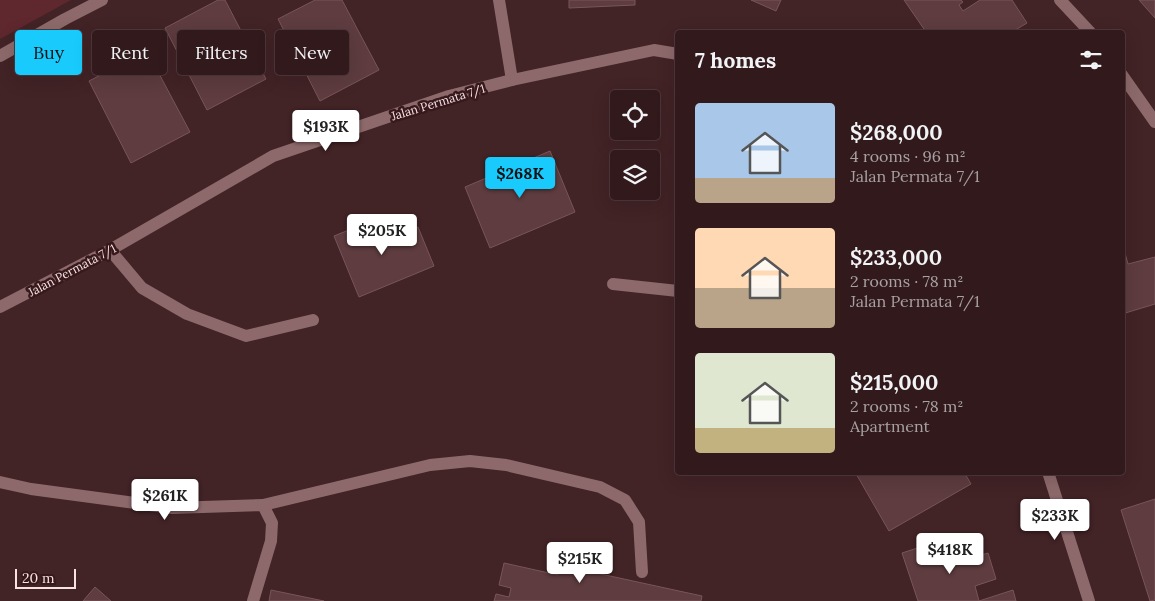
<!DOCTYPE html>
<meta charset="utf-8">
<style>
body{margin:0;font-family:Lora,serif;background:#3a2325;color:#f1f3f6;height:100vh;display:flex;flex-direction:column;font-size:19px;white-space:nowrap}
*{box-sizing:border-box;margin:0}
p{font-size:16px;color:#a8a1a3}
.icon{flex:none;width:28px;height:28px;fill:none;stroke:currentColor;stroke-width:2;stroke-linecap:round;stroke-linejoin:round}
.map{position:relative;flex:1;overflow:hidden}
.panel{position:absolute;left:675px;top:30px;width:450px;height:445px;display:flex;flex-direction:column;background:#321a1c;border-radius:5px;box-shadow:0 5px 20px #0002,0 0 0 1px #4d383b}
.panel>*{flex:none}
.banner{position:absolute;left:15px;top:30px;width:475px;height:45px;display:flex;gap:10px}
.fabs{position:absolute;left:610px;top:90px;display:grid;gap:10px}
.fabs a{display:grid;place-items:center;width:50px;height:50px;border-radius:5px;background:#321a1c;box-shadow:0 5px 20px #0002,0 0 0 1px #4d383b;font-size:25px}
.scale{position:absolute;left:15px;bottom:12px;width:61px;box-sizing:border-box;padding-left:5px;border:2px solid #f8e3e4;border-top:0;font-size:14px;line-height:18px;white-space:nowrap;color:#f8e3e4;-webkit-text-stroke:4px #37191c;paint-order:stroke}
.price{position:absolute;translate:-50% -42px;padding:0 11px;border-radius:5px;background:#fff;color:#222;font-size:16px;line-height:32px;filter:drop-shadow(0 1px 2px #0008)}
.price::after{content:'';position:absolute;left:50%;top:30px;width:15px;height:11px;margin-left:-8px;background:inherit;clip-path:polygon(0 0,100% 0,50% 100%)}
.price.active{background:#19cafc;color:#111}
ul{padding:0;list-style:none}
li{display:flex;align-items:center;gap:15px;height:125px;padding:0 20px}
li span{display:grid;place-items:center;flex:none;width:140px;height:100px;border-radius:5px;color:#555}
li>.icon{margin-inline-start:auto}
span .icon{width:60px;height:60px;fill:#fffc;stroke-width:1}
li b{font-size:21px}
h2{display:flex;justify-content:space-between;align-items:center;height:60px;padding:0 20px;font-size:21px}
.chip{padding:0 18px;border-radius:5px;background:#321a1c;box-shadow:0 5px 20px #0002,0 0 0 1px #4d383b;font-size:18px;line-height:45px}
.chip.active{background:#19cafc;color:#111}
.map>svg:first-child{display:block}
.green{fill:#5f272e}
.building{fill:#5e3c3f;stroke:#795558}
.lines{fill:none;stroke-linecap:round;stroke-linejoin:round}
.minor{stroke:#8d696b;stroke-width:12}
.labels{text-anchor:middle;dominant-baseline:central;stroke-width:5;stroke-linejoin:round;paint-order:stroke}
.street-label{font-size:12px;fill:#f8e3e4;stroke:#37191c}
</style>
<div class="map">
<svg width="1155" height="601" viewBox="0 0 1155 601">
<rect width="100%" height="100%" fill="#422326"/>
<!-- green -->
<polygon class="green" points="0,0 71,0 0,39"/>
<!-- building -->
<g class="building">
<polygon points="218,0 225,0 266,79 207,110 165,28"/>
<polygon points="315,0 342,0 379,70 320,101 278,19"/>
<polygon points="569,0 635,0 635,5 569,8"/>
<polygon points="751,0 781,0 776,11"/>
<polygon points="904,0 961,0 963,2 959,5 963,11 980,0 1012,0 1027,23 1012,32 926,32"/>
<polygon points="1139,0 1155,0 1155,18"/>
<polygon points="147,51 190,132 131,163 89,81"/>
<polygon points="550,151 575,212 490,248 465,187"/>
<polygon points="381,217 390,239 418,227 434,266 359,297 334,236"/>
<polygon points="1125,253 1128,264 1155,257 1155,304 1122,314 1122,254"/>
<polygon points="855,472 964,472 971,484 889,531"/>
<polygon points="1155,499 1155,600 1150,601 1121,510"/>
<polygon points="575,543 583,544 589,551 588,560 586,566 587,571 702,596 701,601 494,601 496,594 509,597 511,588 499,585 504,563 558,575 560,566 562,562 560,556 560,551 564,547"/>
<polygon points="933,543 936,552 960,544 966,560 988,553 996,579 975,586 979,601 1013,590 1016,601 918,601 902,553"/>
<polygon points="95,587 111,601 83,601"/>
<polygon points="271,590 324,601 269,601"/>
</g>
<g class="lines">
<!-- minor -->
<g class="minor">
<polyline points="499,0 512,80"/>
<polyline points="1060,0 1090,32"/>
<polyline points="0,56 65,19 102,0"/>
<polyline points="1122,75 1155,122"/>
<polyline points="110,250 142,288 187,314 246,336 313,320"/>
<polyline points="613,284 678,291"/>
<polyline points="0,307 110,250 273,156 449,96 512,80 654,50 678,54"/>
<polyline points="1048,472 1089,601"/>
<polyline points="0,482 31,489 172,508 263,505 272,523 271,541 253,601"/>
<polyline points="263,505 430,465 470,461 506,465 600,487 625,500 639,522 642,572"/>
</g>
</g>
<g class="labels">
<!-- street labels -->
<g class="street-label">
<text transform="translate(438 102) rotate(-17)">Jalan Permata 7/1</text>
<text transform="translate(72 270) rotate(-28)">Jalan Permata 7/1</text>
</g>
</g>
</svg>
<div class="fabs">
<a><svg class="icon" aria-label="locate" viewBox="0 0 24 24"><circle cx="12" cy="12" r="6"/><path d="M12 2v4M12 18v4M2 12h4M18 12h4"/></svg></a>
<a><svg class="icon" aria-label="layers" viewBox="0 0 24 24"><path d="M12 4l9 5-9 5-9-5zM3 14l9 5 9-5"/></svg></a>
</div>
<div class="scale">20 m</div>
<b class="price" style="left:326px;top:152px">$193K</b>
<b class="price active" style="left:520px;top:199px">$268K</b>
<b class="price" style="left:382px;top:256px">$205K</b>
<b class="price" style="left:165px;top:521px">$261K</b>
<b class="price" style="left:1055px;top:541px">$233K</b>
<b class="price" style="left:950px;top:575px">$418K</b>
<b class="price" style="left:580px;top:584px">$215K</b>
<div class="banner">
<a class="chip active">Buy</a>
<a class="chip">Rent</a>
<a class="chip">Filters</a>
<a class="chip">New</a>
</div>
<section class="panel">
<h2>7 homes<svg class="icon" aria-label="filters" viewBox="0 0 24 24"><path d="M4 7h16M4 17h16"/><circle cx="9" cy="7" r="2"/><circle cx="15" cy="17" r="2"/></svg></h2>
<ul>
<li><span style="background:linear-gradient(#a9c7e8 75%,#b9a48a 0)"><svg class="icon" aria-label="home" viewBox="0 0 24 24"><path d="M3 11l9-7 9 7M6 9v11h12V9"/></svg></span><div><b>$268,000</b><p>4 rooms · 96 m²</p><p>Jalan Permata 7/1</p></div></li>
<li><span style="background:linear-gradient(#ffd9b3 60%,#b9a48a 0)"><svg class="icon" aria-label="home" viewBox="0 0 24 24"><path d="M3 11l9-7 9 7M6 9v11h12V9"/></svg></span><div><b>$233,000</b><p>2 rooms · 78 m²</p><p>Jalan Permata 7/1</p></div></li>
<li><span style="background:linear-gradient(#dfe7d0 75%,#c2b280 0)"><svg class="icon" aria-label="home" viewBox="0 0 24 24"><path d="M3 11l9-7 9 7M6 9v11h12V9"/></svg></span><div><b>$215,000</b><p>2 rooms · 78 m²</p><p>Apartment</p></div></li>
</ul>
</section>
</div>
